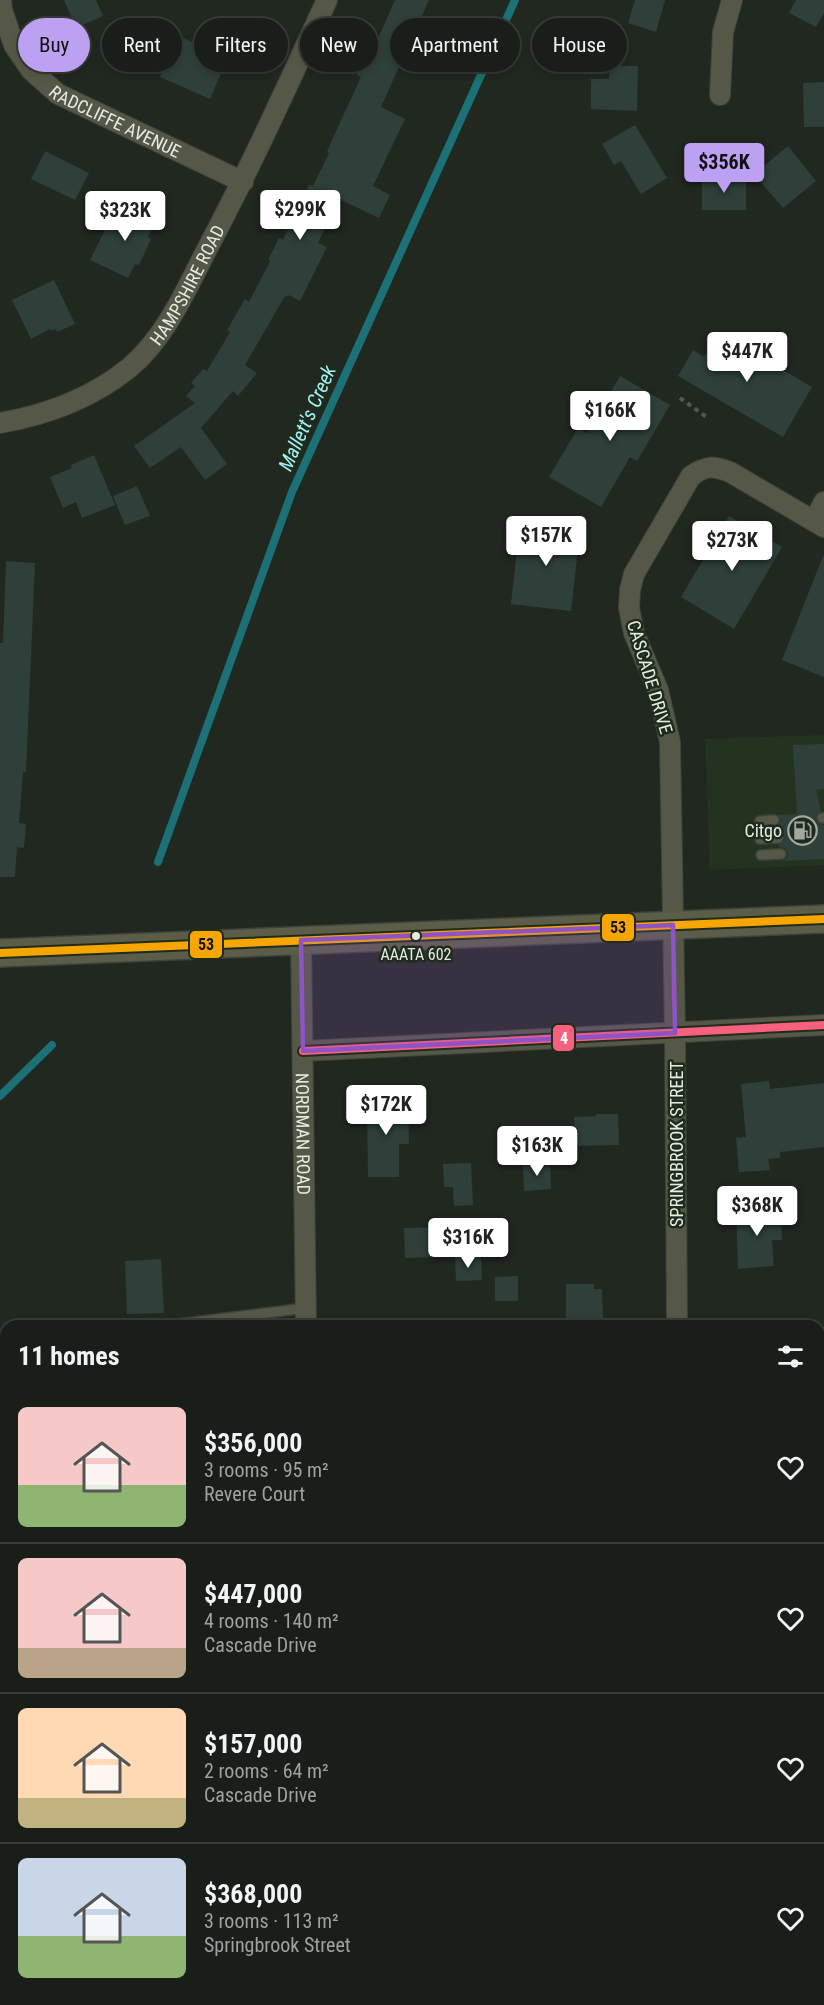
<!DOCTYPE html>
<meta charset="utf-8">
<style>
body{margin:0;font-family:"Roboto Condensed",sans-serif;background:#222721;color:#f1f3f6;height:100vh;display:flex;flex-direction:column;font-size:22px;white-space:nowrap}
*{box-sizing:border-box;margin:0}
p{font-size:20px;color:#9fa2a2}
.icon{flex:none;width:33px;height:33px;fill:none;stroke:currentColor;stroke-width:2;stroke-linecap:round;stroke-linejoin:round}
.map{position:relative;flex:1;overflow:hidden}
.side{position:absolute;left:0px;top:1320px;width:825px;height:686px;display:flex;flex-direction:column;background:#191e18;border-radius:18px 18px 0 0;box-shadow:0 3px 9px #0003,0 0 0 2px #373c37}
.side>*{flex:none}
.banner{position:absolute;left:18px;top:18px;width:789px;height:54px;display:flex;gap:12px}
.price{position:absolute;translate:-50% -51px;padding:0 14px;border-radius:6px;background:#fff;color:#222;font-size:20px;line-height:39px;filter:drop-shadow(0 2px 3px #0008)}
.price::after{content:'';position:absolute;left:50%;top:36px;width:18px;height:14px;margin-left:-9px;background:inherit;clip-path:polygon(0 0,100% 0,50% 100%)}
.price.selected{background:#bca0f2;color:#111}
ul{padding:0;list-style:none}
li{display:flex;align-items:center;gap:18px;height:150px;padding:0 18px}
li+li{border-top:2px solid #373c37}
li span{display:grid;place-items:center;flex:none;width:168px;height:120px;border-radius:9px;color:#555}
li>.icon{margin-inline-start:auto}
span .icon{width:72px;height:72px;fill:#fffc;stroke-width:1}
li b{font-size:26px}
h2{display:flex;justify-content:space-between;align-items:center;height:72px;padding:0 18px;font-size:26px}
.tag{padding:0 21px;border-radius:27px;background:#191e18;box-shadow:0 3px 9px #0003,0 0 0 2px #373c37;font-size:21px;line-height:54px}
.tag.selected{background:#bca0f2;color:#111}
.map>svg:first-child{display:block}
.built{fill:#243320}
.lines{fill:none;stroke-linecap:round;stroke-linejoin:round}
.stream{stroke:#1c7176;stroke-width:8}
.building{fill:#2e4039}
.lane-casing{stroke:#3d433c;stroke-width:12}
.street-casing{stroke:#3d433c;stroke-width:22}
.secondary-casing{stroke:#3d433c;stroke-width:30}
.path{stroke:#56584d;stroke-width:4;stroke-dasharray:4.5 4.5;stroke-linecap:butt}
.lane{stroke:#565847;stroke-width:9}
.street{stroke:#565847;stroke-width:20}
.secondary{stroke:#5b5d48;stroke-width:27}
.bus-1-casing{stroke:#1f2c1c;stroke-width:12}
.bus-2-casing{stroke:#1f2c1c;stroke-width:12}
.bus-1{stroke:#f7a600;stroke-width:8}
.bus-2{stroke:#f8607d;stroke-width:8}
.marked{fill:#9053c6;fill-opacity:0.2;stroke:#9053c6;stroke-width:4.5;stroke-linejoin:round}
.bus-dot{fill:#e4ede3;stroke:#1f2c1c;stroke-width:2}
.labels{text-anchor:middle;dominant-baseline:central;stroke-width:5;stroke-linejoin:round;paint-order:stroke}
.bus-label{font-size:16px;fill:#e4ede3;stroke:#1f2c1c}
.street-label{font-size:18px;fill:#e4ede3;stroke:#1f2c1c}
.poi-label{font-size:18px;fill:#e4ede3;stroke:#1f2c1c;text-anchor:end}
.water-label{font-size:20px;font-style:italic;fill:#a2f2f8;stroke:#1f2c1c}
.line-badge{stroke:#1f2c1c;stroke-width:2}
.badge-label{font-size:16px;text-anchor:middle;font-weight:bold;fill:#fff}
.pale-badge-label{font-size:16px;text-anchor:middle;font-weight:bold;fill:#111}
</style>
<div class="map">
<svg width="824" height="2005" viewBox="0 0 824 2005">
<rect width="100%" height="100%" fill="#212820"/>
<!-- built -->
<polygon class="built" points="824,735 824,865 710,870 705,739"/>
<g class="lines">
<!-- stream -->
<g class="stream">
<polyline points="158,862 292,492 515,0"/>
<polyline points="0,1096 52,1045"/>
</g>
</g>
<!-- building -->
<g class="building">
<polygon points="64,0 96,0 103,16 76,28"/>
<polygon points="395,0 429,0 381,107 405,119 373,186 390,195 379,218 339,199 318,243 327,247 300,301 289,295 288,297 285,296 245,365 257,373 238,396 233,391 201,428 227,464 205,480 181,447 150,468 134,446 195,403 186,396 195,386 191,383 203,369 207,371 230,332 227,330 245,299 249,302 270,261 268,260 279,238 283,240 309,185 313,186 329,153 327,152 332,140 361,77 357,75 365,57 369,59"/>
<polygon points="635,0 665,0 656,32 628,23"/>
<polygon points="796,0 824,0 824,13 816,27 789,13"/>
<polygon points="178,36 228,57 210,99 160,77"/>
<polygon points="610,66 638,66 637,111 591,109 591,79 609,79"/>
<polygon points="824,82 824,127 804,127 803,83"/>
<polygon points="635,125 667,178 641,194 621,161 614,165 602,144"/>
<polygon points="788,146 816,181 783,208 754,174"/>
<polygon points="45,151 89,173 75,200 31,179"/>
<rect x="702" y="177" width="44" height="33"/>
<polygon points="131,203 158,217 148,237 151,239 139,265 135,264 128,278 90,260 110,220 120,225"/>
<polygon points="54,280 75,324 57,332 56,329 52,331 50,329 31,339 12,300"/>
<polygon points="719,332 812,387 783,437 678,376 693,350 704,357"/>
<polygon points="620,376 670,405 637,461 630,457 601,507 549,477 578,428 587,433"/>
<polygon points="94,455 115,505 82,518 76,502 63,508 50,477 72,468 71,465"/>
<polygon points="137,486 150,516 125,525 113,496"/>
<polygon points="729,516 782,547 734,629 681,597"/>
<polygon points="520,524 580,531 571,611 511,604"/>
<polygon points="823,556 824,556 824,677 782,660"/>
<polygon points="6,561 35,563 26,772 23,772 19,823 26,824 24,848 17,847 15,877 0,877 0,643 3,643"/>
<polygon points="824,744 824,789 816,790 821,811 815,817 817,822 824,826 824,859 782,861 787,858 788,853 785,848 779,847 779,845 785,838 782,832 777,831 776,826 781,820 778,815 797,814 793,745"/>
<polygon points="769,1081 770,1089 824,1083 824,1147 780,1152 780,1158 768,1159 770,1170 739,1172 736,1138 746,1137 741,1084"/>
<polygon points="408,1099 409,1144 399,1144 399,1177 368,1177 367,1103 377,1102 377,1100"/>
<polygon points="596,1114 618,1114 619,1145 575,1146 574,1117 596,1116"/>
<polygon points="471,1163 473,1205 454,1206 453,1187 444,1187 443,1164"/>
<polygon points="550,1163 551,1189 524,1191 523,1164"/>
<polygon points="781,1209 782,1240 772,1240 774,1266 738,1269 736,1210"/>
<polygon points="447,1227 448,1257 405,1258 404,1228"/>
<polygon points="455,1257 481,1257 482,1280 456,1281"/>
<polygon points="161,1259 164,1313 127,1314 125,1261"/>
<polygon points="518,1276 518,1301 495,1301 495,1277"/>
<polygon points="566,1284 594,1284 594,1289 602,1289 603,1321 566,1322"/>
</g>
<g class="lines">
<defs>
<g id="lane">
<polyline points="822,818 824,818"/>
<polyline points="760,821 774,820"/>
<polyline points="760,839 778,838"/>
<polyline points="761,855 781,854"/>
<polyline points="179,1324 306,1308"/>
</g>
<g id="street">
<path id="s1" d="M1,0L2,10L14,45L31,70L58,94L243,182"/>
<polyline points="720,95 723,32 732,0"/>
<path id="s2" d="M0,423C46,415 92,398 129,368C165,338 185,292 206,251C250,169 288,84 327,0"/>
<polyline points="814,521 824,502"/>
<path id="s3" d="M301,940L306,1326"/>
<polyline points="303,1051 824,1025"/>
<path d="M677,1326L675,1033L670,742L658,690L634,633L629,608L630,590L634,574L691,476C707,465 713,466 730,472L824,527"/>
<polyline points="0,1555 6,1554"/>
<polyline points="314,2000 314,2005"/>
<polyline points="682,2000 682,2005"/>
</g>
<polyline id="secondary" points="0,953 824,919"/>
</defs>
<!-- lane casing -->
<use href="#lane" class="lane-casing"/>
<!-- street casing -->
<use href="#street" class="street-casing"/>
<!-- secondary casing -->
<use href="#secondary" class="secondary-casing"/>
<!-- path -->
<polyline class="path" points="680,398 708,418"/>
<!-- lane -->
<use href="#lane" class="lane"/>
<!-- street -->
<use href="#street" class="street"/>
<!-- secondary -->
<use href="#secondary" class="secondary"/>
<defs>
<polyline id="bus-1" points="0,953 824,919"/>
<polyline id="bus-2" points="303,1051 824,1025"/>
</defs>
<!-- bus-1 casing -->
<use href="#bus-1" class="bus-1-casing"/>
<!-- bus-2 casing -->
<use href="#bus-2" class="bus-2-casing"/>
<!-- bus-1 -->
<use href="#bus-1" class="bus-1"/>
<!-- bus-2 -->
<use href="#bus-2" class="bus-2"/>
</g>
<!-- marked area -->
<path class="marked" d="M673,925L675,1033L303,1051L301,940Z"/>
<!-- icons -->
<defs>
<symbol id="fuel-ring" viewBox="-11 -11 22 22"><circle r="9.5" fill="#1f2c1c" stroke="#a0a89f" stroke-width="1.5"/><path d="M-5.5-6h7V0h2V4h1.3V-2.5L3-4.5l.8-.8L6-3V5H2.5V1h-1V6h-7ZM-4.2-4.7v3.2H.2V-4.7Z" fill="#a0a89f"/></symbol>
</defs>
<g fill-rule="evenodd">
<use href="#fuel-ring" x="786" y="814" width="33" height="33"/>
</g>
<!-- markers -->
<circle class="bus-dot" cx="416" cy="936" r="5"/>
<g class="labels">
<!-- bus labels -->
<g class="bus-label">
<text x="416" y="954">AAATA 602</text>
</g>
<!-- street labels -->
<g class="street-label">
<text stroke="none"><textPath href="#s1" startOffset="177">RADCLIFFE AVENUE</textPath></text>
<text stroke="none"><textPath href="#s2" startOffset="244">HAMPSHIRE ROAD</textPath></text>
<text transform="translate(650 677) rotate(73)">CASCADE DRIVE</text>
<text stroke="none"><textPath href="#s3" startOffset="194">NORDMAN ROAD</textPath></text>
<text transform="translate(676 1144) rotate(-90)">SPRINGBROOK STREET</text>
</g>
<!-- poi labels -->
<g class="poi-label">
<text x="782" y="830">Citgo</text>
</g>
<!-- water labels -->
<g class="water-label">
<text transform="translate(307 418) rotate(-66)">Mallett's Creek</text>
</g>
</g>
<g class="line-badge">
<rect x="601" y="913" width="34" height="29" rx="6" fill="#f7a600"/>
<rect x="189" y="930" width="34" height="29" rx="6" fill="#f7a600"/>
<rect x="552" y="1024" width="23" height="28" rx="6" fill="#f8607d"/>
</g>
<g class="badge-label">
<text x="564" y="1044">4</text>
</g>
<g class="pale-badge-label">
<text x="618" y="933">53</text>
<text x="206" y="950">53</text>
</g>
</svg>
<b class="price selected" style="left:724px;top:194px">$356K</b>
<b class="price" style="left:300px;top:241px">$299K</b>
<b class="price" style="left:125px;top:242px">$323K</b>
<b class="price" style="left:747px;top:383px">$447K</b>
<b class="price" style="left:610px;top:442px">$166K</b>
<b class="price" style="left:546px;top:567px">$157K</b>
<b class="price" style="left:732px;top:572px">$273K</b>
<b class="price" style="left:386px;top:1136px">$172K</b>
<b class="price" style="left:537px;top:1177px">$163K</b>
<b class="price" style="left:757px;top:1237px">$368K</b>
<b class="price" style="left:468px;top:1269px">$316K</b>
<div class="banner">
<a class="tag selected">Buy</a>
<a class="tag">Rent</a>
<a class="tag">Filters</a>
<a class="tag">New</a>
<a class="tag">Apartment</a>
<a class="tag">House</a>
</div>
<section class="side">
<h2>11 homes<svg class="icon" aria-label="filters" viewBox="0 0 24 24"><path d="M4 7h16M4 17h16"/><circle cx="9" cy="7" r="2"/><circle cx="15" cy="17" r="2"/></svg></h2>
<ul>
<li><span style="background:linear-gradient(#f6c9c9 65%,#8fb573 0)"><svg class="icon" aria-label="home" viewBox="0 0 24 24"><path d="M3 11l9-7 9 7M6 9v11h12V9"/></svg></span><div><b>$356,000</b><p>3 rooms · 95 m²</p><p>Revere Court</p></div><svg class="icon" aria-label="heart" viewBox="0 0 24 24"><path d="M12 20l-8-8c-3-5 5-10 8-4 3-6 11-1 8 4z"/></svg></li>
<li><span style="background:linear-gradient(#f6c9c9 75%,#b9a48a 0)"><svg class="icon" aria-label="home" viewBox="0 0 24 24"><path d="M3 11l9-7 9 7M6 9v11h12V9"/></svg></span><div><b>$447,000</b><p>4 rooms · 140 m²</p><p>Cascade Drive</p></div><svg class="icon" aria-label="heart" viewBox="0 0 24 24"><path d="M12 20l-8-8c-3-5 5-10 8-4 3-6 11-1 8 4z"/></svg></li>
<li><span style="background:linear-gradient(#ffd9b3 75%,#c2b280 0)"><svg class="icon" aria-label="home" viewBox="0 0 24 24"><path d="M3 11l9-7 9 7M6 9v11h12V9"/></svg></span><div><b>$157,000</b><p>2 rooms · 64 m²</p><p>Cascade Drive</p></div><svg class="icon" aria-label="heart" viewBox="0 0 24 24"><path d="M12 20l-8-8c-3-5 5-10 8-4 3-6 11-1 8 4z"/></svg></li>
<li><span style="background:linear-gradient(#c9d6e8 65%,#8fb573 0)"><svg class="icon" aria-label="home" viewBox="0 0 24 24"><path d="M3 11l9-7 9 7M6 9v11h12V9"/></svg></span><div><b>$368,000</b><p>3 rooms · 113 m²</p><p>Springbrook Street</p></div><svg class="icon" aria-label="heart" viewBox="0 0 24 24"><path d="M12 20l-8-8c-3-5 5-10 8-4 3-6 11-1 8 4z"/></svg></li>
</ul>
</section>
</div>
